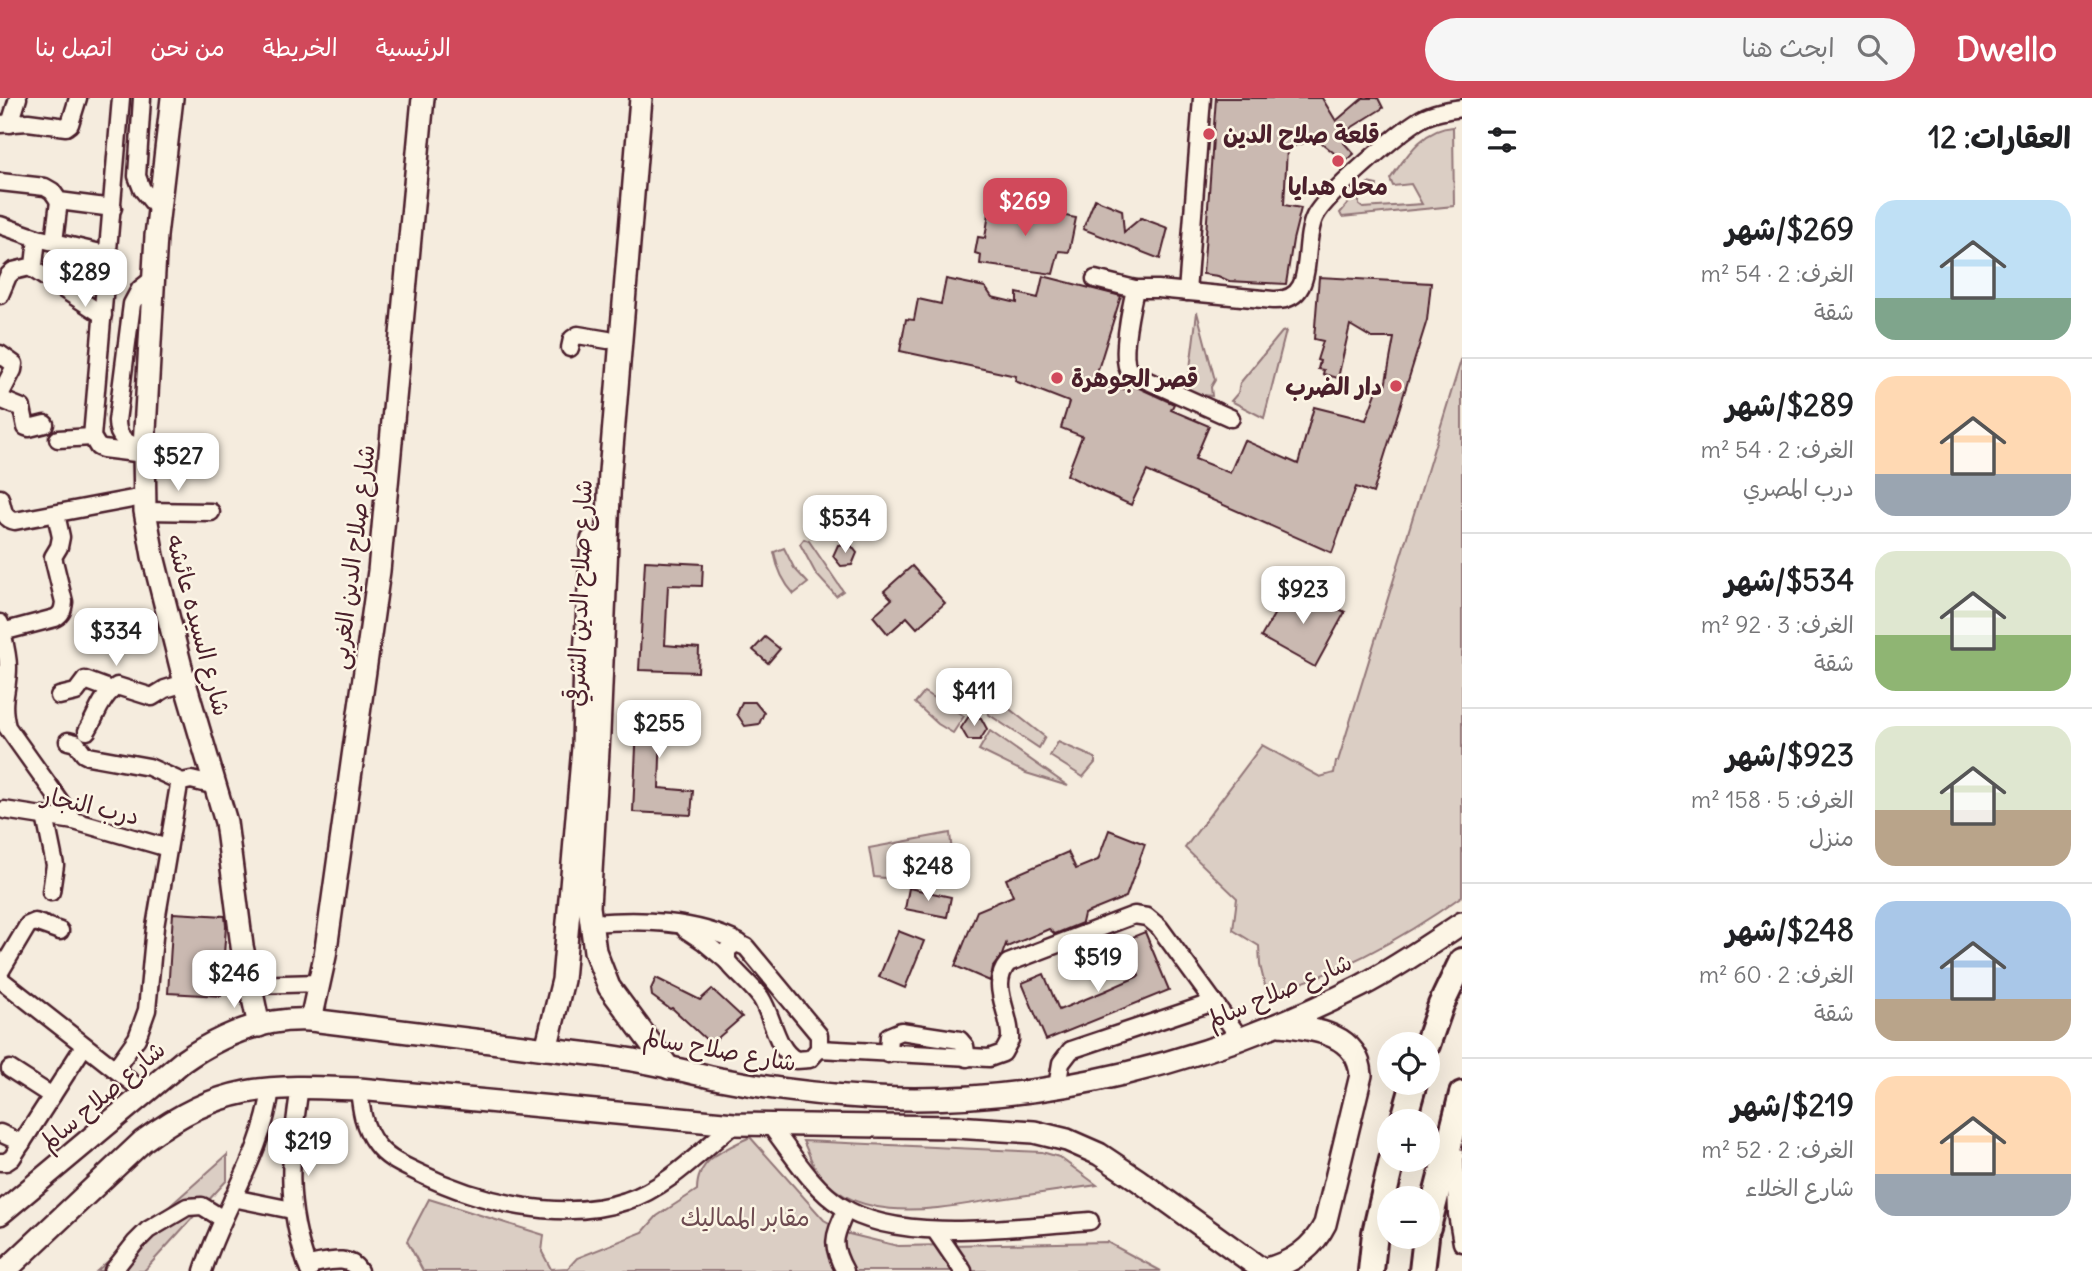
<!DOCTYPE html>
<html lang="ar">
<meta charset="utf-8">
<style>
body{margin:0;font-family:Delius,"Playpen Sans Arabic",sans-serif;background:#f6f6f6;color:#202124;direction:rtl;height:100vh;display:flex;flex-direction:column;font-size:26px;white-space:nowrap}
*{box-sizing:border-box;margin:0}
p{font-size:23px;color:#757577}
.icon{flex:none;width:38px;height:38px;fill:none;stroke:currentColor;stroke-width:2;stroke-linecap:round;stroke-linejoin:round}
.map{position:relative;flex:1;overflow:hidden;direction:ltr}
.sheet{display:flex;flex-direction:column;background:#fff;width:630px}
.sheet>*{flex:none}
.tools{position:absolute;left:1377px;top:934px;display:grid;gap:14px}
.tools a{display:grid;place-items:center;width:63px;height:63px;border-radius:50%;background:#fff;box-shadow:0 7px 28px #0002;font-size:35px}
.price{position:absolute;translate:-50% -60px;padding:0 16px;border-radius:14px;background:#fff;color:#222;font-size:23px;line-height:46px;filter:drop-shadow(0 2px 4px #0008)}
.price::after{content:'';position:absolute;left:50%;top:42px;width:21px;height:16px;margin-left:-10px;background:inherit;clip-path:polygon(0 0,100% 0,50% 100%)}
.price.selected{background:#d1495b;color:#fff}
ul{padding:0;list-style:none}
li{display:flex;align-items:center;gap:21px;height:175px;padding:0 21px}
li+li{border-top:2px solid #e0e0e0}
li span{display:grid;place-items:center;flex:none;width:196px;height:140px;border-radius:21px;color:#555}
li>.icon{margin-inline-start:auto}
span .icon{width:84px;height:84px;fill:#fffc;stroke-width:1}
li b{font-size:30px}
h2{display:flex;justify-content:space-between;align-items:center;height:84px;padding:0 21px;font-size:30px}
header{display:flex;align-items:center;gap:42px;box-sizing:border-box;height:98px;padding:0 35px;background:#d1495b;color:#fff}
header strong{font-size:33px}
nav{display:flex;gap:38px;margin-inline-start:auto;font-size:24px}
.search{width:490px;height:63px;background:#f6f6f6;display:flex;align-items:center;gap:18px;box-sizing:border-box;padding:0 24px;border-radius:38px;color:#757577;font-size:26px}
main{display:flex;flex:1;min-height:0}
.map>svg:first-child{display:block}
.green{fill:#dbcec4;stroke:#927678;stroke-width:2}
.building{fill:#cab9b1;stroke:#4a1f2b;stroke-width:2}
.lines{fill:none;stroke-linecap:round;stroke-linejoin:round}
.minor-casing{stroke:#4a1f2b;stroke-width:21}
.major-casing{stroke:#4a1f2b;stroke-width:26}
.highway-casing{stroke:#4a1f2b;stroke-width:30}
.minor{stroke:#fcf5e5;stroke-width:16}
.major{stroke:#fcf5e5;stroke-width:21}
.highway{stroke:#fcf5e5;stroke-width:24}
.poi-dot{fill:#d1495b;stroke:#fcf5e5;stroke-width:2.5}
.labels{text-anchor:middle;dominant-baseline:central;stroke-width:5;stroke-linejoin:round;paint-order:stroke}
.poi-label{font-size:24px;font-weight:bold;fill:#4a1f2b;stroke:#fcf5e5;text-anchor:start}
.street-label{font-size:24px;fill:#4a1f2b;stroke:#fcf5e5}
.park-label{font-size:24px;fill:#6e4b51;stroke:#fcf5e5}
</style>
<header>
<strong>Dwello</strong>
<div class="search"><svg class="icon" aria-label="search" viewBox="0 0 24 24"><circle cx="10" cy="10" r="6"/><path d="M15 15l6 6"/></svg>ابحث هنا</div>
<nav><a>الرئيسية</a><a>الخريطة</a><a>من نحن</a><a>اتصل بنا</a></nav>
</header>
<main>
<section class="sheet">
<h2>العقارات: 12<svg class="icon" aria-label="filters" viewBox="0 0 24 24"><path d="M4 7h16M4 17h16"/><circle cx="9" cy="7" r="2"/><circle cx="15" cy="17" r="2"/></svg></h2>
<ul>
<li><span style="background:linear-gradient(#bfe0f5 70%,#7fa58c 0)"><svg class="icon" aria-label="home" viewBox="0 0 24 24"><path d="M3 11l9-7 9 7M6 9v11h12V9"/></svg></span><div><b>$269/شهر</b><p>الغرف: 2 · 54 m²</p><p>شقة</p></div></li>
<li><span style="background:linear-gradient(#ffd9b3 70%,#9aa5b1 0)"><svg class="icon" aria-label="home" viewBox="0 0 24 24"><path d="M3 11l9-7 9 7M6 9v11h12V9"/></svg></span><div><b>$289/شهر</b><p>الغرف: 2 · 54 m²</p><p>درب المصري</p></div></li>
<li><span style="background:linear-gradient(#dfe7d0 60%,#8fb573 0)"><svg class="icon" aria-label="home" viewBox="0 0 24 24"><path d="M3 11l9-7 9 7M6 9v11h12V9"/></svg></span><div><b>$534/شهر</b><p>الغرف: 3 · 92 m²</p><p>شقة</p></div></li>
<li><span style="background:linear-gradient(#dfe7d0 60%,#b9a48a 0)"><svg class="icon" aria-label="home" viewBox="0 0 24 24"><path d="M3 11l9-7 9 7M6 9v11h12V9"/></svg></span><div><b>$923/شهر</b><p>الغرف: 5 · 158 m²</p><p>منزل</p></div></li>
<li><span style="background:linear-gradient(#a9c7e8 70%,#b9a48a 0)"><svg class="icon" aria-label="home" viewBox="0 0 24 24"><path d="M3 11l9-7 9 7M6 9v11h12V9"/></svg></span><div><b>$248/شهر</b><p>الغرف: 2 · 60 m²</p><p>شقة</p></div></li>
<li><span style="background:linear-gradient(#ffd9b3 70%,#9aa5b1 0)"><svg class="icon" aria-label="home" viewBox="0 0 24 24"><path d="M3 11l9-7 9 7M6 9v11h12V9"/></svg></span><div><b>$219/شهر</b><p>الغرف: 2 · 52 m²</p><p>شارع الخلاء</p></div></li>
</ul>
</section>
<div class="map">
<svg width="1462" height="1173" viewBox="0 0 1462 1173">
<rect width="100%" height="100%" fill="#f5ecde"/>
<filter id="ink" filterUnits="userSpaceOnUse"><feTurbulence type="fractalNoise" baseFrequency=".0143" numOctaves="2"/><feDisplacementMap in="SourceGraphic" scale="14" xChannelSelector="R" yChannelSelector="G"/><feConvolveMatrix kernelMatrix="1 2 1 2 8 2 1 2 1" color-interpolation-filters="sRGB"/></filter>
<g filter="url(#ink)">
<!-- green -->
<g class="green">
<path d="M1453,29L1454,108L1342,119L1340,115L1362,89L1368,85L1377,87L1376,91L1363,94L1359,98V107L1363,110L1422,106L1411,86L1393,88L1390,81C1406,59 1422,31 1453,29Z"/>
<polygon points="1197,214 1215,282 1211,289 1212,298 1187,295"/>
<polygon points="1286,233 1264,320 1231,303 1238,295 1240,285 1282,234"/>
<path d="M1462,259V798C1402,841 1339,876 1267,896L1260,867L1259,848L1233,832L1237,800L1185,750L1262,647L1320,679L1334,675L1336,663H1338Z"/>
<polygon points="804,441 809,443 843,493 836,498 816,476 800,446"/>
<path d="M784,450L794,470L808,485L794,496C783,484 777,470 774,454Z"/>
<polygon points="946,583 962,584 985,595 973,609 938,586"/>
<polygon points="924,594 964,618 953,635 938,626 915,605"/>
<polygon points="997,601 1045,639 1039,650 988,616"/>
<polygon points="990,633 1068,688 1026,675 979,652"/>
<polygon points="1058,644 1095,660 1095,665 1083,679 1050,658"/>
<polygon points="950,735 955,786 874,779 869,750"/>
<path d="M750,1039L824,1122L849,1136L898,1148L1107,1144L1161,1173H423L407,1143L429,1101L544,1137L542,1154L551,1171L568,1170L577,1160L643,1134L657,1118L697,1092C697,1060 726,1051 750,1039Z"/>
<path d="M803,1043L1042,1054L1059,1059L1097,1087C1060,1092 1023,1098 986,1103C931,1112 849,1127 814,1068C810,1060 807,1051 803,1043Z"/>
<polygon points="227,1057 227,1082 144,1173 97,1173"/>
</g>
<!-- building -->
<g class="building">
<polygon points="1216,0 1322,0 1336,23 1363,0 1378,0 1383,10 1346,33 1344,45 1354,56 1345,64 1317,41 1287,50 1284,107 1301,110 1293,142 1286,186 1229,183 1218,178 1203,176"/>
<polygon points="1095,101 1122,112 1124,134 1141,120 1168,130 1160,161 1083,131"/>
<polygon points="991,103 1076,120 1069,154 1059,153 1053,176 980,166 981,157 975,155 978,139 985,140"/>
<polygon points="1043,178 1121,198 1096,278 1123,291 1126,284 1174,306 1171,312 1209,328 1195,361 1230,375 1244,342 1298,366 1314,309 1366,322 1379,287 1385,289 1394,240 1372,240 1350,227 1338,280 1323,276 1324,272 1318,271 1320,263 1317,262 1323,243 1314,241 1319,179 1431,185 1427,222 1373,395 1356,389 1332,455 1147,373 1131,407 1091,389 1067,377 1082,338 1061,330 1069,304 1015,283 1016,278 900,253 906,221 914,222 918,201 941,206 946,181 985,189 992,199 1017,205 1017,195 1038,200"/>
<polygon points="850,446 857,455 852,467 841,468 833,458 838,447"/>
<polygon points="645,463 703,466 702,488 668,487 665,547 699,550 698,574 639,572"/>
<polygon points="912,468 945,505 917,530 907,519 888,536 873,518 892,501 884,493"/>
<polygon points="1290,489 1324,508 1326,504 1345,514 1315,569 1261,539"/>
<polygon points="765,539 780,551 768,565 753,552"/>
<polygon points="742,604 755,604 764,615 759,626 745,628 737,616"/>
<polygon points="638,606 696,609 695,631 661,630 659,690 693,693 691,717 633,714"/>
<polygon points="969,618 981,620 987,631 980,642 968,642 961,630"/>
<polygon points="1109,732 1145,746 1126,799 1084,816 1082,825 1055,836 1049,831 1007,849 1006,846 1002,857 993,869 990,883 955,868 977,813 1013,798 1006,781 1068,754 1076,771 1098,762"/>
<polygon points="909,790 951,799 947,819 905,811"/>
<polygon points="173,815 225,818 226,828 221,898 168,895"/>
<polygon points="898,833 924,843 905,890 879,879"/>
<polygon points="1145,834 1169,892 1046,942 1022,885 1044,876 1059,912 1105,893 1139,878 1125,842"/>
<polygon points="656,880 700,902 712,891 742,919 711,946 672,910 670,911 652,898 651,891"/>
</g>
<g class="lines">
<defs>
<g id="minor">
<polyline points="121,0 92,339 98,349 103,351 144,356"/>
<polyline points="142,0 137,78 142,91 158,111"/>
<polyline points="0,26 28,24 66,29 70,26 78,0"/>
<polyline points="10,26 18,0"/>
<polyline points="0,84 45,89 52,93 59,103 113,110"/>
<polyline points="0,127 37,140 109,157"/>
<polyline points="54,144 59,103"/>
<polyline points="31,170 103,217"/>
<path d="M1095,181L1135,191H1158L1273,202C1319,204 1300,148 1315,118C1325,98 1400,33 1421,21C1433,14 1448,12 1462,10"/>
<path d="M1135,191C1131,209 1121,256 1128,271L1137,278L1231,320"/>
<polyline points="1187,194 1202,0"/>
<polyline points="0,197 8,178 13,173 34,168 37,140"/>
<polyline points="570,250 572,241 578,237 608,242"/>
<polyline points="0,256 14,266 13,272 0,297"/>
<polyline points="0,301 22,310 26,329 29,330 45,326"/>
<polyline points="58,341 92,339"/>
<path d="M142,350C127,346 117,340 117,323L132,206L140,191L154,180"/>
<path d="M0,400C3,411 3,421 15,423L143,399"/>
<polyline points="145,413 211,414"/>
<path d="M0,525C3,539 8,555 8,569C8,595 0,600 7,629L74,723"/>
<path d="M2,534L55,520C62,516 63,512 64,504L53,459L59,449L61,439L56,416"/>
<polyline points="59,598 76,594 85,582 112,592 117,588 152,599 165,591 185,585"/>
<path d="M87,633C96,619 100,602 112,592"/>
<polyline points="68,643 76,645 84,656 88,658 149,669 182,684"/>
<polyline points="4,712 74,723 168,750"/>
<polyline points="45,718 55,767 51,794"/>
<path d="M591,825C640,821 695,822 740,845"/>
<polyline points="685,831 703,843 727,863"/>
<path d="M736,845L746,849L819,937V951L810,961L796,962C776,952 773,919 761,900C751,886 737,876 727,863V852Z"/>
<polyline points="0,874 28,827 35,824 60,833"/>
<polyline points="0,881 144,994"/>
<polyline points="250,887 319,885"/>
<path d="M819,951L989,960L1003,955L1010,942C1012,916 988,888 1008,865L1134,817L1147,819L1159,829L1240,940"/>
<polyline points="888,956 889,938 901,933 960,942 965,948 967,960"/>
<polyline points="10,971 52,998"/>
<polyline points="115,971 137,940 147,912 155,829 179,687 182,684 191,682 216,688"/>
<path d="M300,988C290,1058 284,1105 309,1173"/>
<polyline points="1057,989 1061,965 1071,952 1214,904"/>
<path d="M359,991C361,1011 363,1029 376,1046C387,1061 403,1067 419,1075C478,1104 562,1125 626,1103C667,1090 701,1053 734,1026"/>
<path d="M770,1027C791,1054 812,1090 841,1108C899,1147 1022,1128 1090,1123"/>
<polyline points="0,1035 22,1045"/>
<polyline points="1455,1057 1457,1116 1462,1145"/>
<polyline points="0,1064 6,1064 12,1060 84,948"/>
<polyline points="233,1100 292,1112"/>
<polyline points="935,1132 963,1173"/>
<path d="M307,1167C325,1165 348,1155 359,1173"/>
<polyline points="113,1173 135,1145 148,1132 187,1109 202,1108 223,1121"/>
<path d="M203,1173C223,1109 263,1057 271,990"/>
<path d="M845,1173C830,1146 834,1139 846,1112"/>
</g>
<g id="major">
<polyline points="172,0 156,138 144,350 145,413 153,458 185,585 226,724 242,848 259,928"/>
<polyline points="641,0 610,374 599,635 589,809 595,853 609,889 669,970"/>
<polyline points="311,922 325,858 379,473 423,0"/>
<polyline points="546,951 563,882 583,649 585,557 592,442"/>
<path d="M0,1116L182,964C219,938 264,919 311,922C384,931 458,940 531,949C567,954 603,956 638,963C666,968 693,975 720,981C771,991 823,997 875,1000C1042,1008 1212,964 1361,888C1396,870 1429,847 1462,825"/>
<path d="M1262,1172C1291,1166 1312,1152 1325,1126L1361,977C1358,935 1313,931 1280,927"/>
<path d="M5,1173L143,1043C221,986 266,987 359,991L734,1026L955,1029L1034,1034L1067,1042L1099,1056L1138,1082L1264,1173"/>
</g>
<g id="highway">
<polyline points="1427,947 1441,907 1462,863"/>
<polyline points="1403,1024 1414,985"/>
<polyline points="1428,1129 1462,996"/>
<polyline points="1371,1173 1375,1135 1392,1062"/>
<polyline points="1422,1173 1426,1139"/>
</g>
</defs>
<!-- minor casing -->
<use href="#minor" class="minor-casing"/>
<!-- major casing -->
<use href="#major" class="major-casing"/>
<!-- highway casing -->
<use href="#highway" class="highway-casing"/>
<!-- minor -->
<use href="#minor" class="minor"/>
<!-- major -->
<use href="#major" class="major"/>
<!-- highway -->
<use href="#highway" class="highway"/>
</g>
</g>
<!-- markers -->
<g class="poi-dot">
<circle cx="1209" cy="36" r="7"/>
<circle cx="1338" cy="63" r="7"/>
<circle cx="1057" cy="280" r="7"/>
<circle cx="1396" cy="288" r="7"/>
</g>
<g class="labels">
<!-- poi labels -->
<g class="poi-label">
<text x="1223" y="36">قلعة صلاح الدين</text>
<text x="1338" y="88" text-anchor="middle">محل هدايا</text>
<text x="1071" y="280">قصر الجوهرة</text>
<text x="1382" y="288" text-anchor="end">دار الضرب</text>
</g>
<!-- street labels -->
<g class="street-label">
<text transform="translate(352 459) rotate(-83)">شارع صلاح الدين الغربى</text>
<text transform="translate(579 495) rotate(-88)">شارع صلاح الدين الشرقي</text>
<text transform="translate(199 527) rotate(75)">شارع السيده عائشه</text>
<text transform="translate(91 707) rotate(13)">درب النجار</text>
<text transform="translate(1279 892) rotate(-23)">شارع صلاح سالم</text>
<text transform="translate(720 951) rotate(10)">شارع صلاح سالم</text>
<text transform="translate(102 997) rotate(-40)">شارع صلاح سالم</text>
</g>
<!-- park labels -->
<g class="park-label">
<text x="745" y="1119">مقابر المماليك</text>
</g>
</g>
</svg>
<div class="tools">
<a><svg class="icon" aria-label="locate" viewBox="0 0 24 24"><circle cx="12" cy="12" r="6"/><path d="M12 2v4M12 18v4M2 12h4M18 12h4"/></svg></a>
<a>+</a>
<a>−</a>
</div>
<b class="price selected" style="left:1025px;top:140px">$269</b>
<b class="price" style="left:85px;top:211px">$289</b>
<b class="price" style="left:178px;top:395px">$527</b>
<b class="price" style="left:845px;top:457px">$534</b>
<b class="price" style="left:1303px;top:528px">$923</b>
<b class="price" style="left:116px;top:570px">$334</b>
<b class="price" style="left:974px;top:630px">$411</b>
<b class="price" style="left:659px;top:662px">$255</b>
<b class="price" style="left:928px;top:805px">$248</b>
<b class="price" style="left:1098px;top:896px">$519</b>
<b class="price" style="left:234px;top:912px">$246</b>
<b class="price" style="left:308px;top:1080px">$219</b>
</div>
</main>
